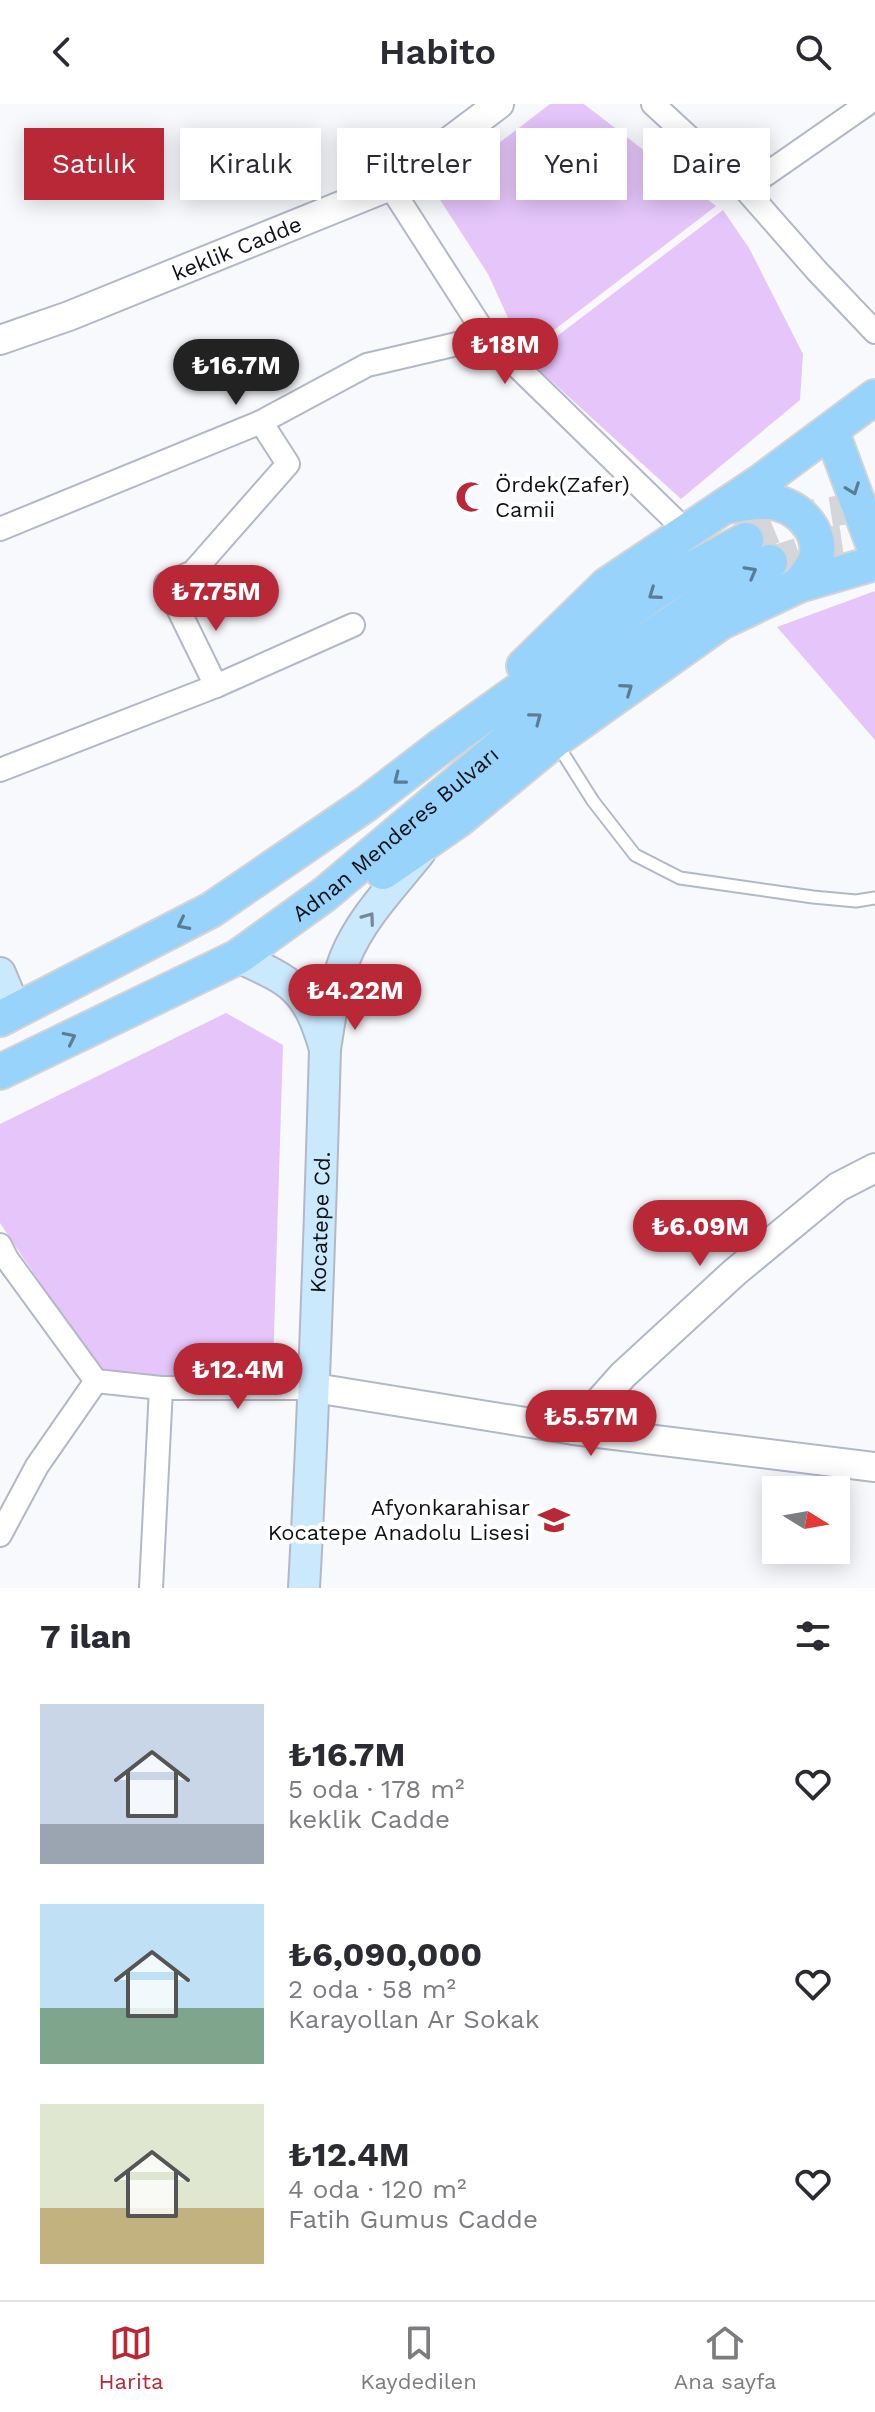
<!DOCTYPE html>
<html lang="tr">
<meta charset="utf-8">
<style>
body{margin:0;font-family:"Work Sans",sans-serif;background:#f2f2f3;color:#2b2b33;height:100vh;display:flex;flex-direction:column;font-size:30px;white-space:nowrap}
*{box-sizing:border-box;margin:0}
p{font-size:26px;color:#7c7c81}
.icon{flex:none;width:44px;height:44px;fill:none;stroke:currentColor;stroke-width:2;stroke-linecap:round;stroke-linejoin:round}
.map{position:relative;height:1484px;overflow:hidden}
.drawer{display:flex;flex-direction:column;background:#fff;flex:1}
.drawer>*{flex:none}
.guide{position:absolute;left:24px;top:24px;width:828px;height:72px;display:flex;gap:16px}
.needle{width:52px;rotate:101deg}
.fabs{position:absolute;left:762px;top:1372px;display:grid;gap:16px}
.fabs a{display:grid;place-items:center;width:88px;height:88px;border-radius:0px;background:#fff;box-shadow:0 4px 20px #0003;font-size:40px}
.price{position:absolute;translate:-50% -68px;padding:0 18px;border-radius:28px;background:#b92836;color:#fff;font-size:26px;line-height:52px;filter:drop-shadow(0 2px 4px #0008)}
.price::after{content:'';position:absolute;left:50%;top:48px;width:24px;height:18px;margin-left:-12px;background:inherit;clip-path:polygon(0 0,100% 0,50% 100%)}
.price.active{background:#222;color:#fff}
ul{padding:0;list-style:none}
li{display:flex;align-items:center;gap:24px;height:200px;padding:0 40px}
li span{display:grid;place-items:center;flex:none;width:224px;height:160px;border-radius:0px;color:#555}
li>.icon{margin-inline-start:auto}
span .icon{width:96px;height:96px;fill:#fffc;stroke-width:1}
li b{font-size:34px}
h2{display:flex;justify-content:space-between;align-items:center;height:96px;padding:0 40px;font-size:34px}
.tag{padding:0 28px;border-radius:0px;background:#fff;box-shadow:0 4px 20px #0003;font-size:28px;line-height:72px}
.tag.active{background:#b92836;color:#fff}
header{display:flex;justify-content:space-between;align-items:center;height:104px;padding:0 40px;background:#fff;font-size:36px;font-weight:600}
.tabs{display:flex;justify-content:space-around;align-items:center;height:112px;border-top:2px solid #e1e1e2;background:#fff;font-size:22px;color:#7c7c81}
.tabs a{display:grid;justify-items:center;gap:4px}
.tabs .active{color:#b92836}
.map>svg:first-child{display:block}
.green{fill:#e5c5fa}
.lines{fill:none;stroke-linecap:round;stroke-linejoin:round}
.secondary-tunnel{stroke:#d5d6da;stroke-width:30;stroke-dasharray:30 15;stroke-linecap:butt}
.service-casing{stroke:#b1b8c7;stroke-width:15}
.minor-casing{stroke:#b1b8c7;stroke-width:26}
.tertiary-casing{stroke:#b1b8c7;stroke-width:32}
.secondary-casing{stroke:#b1b8c7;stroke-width:34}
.primary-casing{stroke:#d4d4d5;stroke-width:38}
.service{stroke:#fff;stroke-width:11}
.minor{stroke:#fff;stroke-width:22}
.tertiary{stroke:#fff;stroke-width:28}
.secondary{stroke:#cbe9fd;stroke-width:30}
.primary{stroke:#97d3fb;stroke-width:34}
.oneway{stroke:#5a7c94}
.oneway2{stroke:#768895}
.labels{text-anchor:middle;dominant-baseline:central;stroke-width:8;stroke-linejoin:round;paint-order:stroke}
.street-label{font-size:22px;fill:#0f1116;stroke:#fff}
.poi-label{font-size:22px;fill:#0f1116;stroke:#fff;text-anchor:start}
</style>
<header><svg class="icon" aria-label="back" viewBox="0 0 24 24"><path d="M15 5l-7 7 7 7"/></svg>Habito<svg class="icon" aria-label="search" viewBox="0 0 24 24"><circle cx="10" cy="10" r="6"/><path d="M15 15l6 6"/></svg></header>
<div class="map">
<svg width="875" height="1484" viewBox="0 0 875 1484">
<rect width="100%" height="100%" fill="#f8f9fd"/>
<!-- green -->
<g class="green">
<polygon points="550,0 584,0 716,102 524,249 488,170 435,88"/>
<polygon points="723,106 749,144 803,250 800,296 681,395 527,255"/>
<polygon points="875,487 875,636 777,523"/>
<polygon points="226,909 283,941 273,1263 141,1275 101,1270 0,1119 0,1020"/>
</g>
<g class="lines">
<!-- secondary-tunnel -->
<g class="secondary-tunnel">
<polyline points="746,436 803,412 875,401"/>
<polyline points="770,458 834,437 875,431"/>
</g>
<defs>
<polyline id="service" points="557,640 593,697 635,751 680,774 813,793 856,797 875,794"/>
<g id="minor">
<polyline points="653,0 745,85 817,167 875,228"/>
<polyline points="390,82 487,233 686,427"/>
<polyline points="745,85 867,0"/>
<polyline points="0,425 261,318 367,261 487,233"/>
<polyline points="216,582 166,480 193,468 288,360 261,318"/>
<polyline points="0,666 216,582 353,521"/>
<polyline points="0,1141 7,1155 96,1277 161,1284 315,1284"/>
<polyline points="0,1431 37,1362 96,1277"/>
<polyline points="151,1484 161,1284"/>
</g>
<g id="tertiary">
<path id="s1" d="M0,236L69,212L390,82L499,0"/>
<polyline points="315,1284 574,1326 875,1363"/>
<polyline points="574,1326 623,1271 735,1168 838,1083 875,1064"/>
</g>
<g id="secondary">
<path d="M238,853C293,878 307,884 325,945C330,914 334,883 345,854C361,814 394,781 420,748"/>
<polyline points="0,869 16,907"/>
<path id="s2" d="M304,1484C314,1304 320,1124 325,945"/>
</g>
<g id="primary">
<polyline points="831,326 875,445"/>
<path d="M727,402C743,400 761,395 777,399C801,405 823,429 816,455C813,464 805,473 799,481"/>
<polyline points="524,562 607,481 762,377 875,293"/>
<polyline points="383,768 458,716 555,636 721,518 799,481 875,459"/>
<polyline points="0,915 211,806 366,700 439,644 654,489 686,468 746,436"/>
<path id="s3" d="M0,968L238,853L325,790L533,615L718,487L770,458"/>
</g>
</defs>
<!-- service casing -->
<use href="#service" class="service-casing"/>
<!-- minor casing -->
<use href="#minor" class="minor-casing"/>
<!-- tertiary casing -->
<use href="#tertiary" class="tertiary-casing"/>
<!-- secondary casing -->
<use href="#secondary" class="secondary-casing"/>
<!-- primary casing -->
<use href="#primary" class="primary-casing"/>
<!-- service -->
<use href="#service" class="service"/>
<!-- minor -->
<use href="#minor" class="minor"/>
<!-- tertiary -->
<use href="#tertiary" class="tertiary"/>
<!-- secondary -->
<use href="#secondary" class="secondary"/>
<!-- primary -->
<use href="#primary" class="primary"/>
</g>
<!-- one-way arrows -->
<defs><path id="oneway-chevron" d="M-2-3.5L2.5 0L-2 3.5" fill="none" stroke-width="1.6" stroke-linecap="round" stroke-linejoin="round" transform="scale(2)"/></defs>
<g class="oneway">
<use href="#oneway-chevron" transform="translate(853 385) rotate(70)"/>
<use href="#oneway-chevron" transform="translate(751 468) rotate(-29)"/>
<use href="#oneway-chevron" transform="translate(654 490) rotate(145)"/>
<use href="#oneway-chevron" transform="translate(627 585) rotate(-35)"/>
<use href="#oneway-chevron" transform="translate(536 614) rotate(-37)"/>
<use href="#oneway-chevron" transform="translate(399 675) rotate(142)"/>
<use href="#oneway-chevron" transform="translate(183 820) rotate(153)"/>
<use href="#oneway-chevron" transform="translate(70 934) rotate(-26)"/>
</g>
<use class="oneway2" href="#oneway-chevron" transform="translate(369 814) rotate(-54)"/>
<!-- icons -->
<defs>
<symbol id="mosque-bare" viewBox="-9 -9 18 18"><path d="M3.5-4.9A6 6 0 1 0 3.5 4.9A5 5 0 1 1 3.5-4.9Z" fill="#b92836" stroke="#fff" stroke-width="2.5" paint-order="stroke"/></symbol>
<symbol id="school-bare" viewBox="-9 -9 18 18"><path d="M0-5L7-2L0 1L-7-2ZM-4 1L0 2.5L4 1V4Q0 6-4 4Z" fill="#b92836" stroke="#fff" stroke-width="2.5" paint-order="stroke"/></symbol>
</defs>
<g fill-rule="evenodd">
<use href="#mosque-bare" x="449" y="371" width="44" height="44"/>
<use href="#school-bare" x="532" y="1394" width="44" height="44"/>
</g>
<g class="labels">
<!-- street labels -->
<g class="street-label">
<text stroke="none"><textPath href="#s1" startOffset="254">keklik Cadde</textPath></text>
<text stroke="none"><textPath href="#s3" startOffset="464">Adnan Menderes Bulvarı</textPath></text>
<text stroke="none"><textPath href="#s2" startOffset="366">Kocatepe Cd.</textPath></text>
</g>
<!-- poi labels -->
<g class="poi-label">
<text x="495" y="380">Ördek(Zafer)<tspan x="495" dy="25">Camii</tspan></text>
<text x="530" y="1403" text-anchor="end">Afyonkarahisar<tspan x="530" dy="25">Kocatepe Anadolu Lisesi</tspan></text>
</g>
</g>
</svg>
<div class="fabs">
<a><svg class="needle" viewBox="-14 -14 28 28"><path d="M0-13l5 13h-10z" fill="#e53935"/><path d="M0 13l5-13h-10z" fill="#7c7c81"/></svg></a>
</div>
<b class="price" style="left:505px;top:282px">₺18M</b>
<b class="price active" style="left:236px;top:303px">₺16.7M</b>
<b class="price" style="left:216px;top:529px">₺7.75M</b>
<b class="price" style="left:355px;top:928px">₺4.22M</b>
<b class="price" style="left:700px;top:1164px">₺6.09M</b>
<b class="price" style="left:238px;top:1307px">₺12.4M</b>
<b class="price" style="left:591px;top:1354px">₺5.57M</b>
<div class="guide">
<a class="tag active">Satılık</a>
<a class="tag">Kiralık</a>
<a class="tag">Filtreler</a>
<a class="tag">Yeni</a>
<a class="tag">Daire</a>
</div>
</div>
<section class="drawer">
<h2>7 ilan<svg class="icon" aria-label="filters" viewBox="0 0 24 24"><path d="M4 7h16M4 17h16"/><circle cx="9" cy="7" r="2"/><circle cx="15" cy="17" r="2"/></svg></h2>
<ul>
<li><span style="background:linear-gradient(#c9d6e8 75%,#9aa5b1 0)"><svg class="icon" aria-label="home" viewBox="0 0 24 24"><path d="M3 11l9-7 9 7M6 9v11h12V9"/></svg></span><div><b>₺16.7M</b><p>5 oda · 178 m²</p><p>keklik Cadde</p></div><svg class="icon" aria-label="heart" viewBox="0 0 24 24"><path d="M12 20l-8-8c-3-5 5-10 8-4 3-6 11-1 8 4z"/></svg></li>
<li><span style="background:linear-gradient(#bfe0f5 65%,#7fa58c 0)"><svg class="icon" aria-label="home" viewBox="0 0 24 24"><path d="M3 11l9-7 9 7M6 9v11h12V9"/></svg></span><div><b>₺6,090,000</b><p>2 oda · 58 m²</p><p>Karayollan Ar Sokak</p></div><svg class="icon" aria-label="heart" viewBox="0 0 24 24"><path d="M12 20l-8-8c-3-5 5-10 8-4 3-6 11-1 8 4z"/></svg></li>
<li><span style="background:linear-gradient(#dfe7d0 65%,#c2b280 0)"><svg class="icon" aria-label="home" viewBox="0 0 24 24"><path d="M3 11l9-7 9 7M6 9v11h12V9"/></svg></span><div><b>₺12.4M</b><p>4 oda · 120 m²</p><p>Fatih Gumus Cadde</p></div><svg class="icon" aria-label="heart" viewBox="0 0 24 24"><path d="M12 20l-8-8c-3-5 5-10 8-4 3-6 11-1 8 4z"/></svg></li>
</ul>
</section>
<nav class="tabs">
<a class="active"><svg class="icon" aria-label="map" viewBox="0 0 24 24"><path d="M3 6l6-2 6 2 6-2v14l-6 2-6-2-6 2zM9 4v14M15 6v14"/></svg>Harita</a>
<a><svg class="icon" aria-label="saved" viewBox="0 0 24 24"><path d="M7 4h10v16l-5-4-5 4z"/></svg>Kaydedilen</a>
<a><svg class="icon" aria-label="home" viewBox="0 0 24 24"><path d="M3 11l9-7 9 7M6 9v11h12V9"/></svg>Ana sayfa</a>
</nav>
